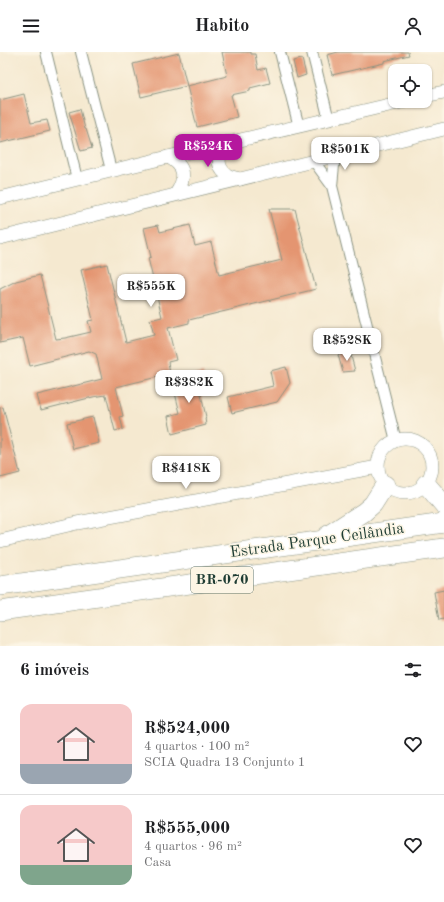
<!DOCTYPE html>
<html lang="pt">
<meta charset="utf-8">
<style>
body{margin:0;font-family:"Old Standard TT",serif;background:#f6f6f6;color:#202124;height:100vh;display:flex;flex-direction:column;font-size:15px;white-space:nowrap}
*{box-sizing:border-box;margin:0}
p{font-size:13px;color:#757577}
.icon{flex:none;width:22px;height:22px;fill:none;stroke:currentColor;stroke-width:2;stroke-linecap:round;stroke-linejoin:round}
.map{position:relative;height:594px;overflow:hidden}
.drawer{display:flex;flex-direction:column;background:#fff;flex:1}
.drawer>*{flex:none}
.tools{position:absolute;left:388px;top:12px;display:grid;gap:8px}
.tools a{display:grid;place-items:center;width:44px;height:44px;border-radius:8px;background:#fff;box-shadow:0 1px 3px #0004;font-size:20px}
.price{position:absolute;translate:-50% -34px;padding:0 9px;border-radius:8px;background:#fff;color:#222;font-size:13px;line-height:26px;filter:drop-shadow(0 1px 2px #0008)}
.price::after{content:'';position:absolute;left:50%;top:24px;width:12px;height:9px;margin-left:-6px;background:inherit;clip-path:polygon(0 0,100% 0,50% 100%)}
.price.current{background:#b5179e;color:#fff}
ul{padding:0;list-style:none}
li{display:flex;align-items:center;gap:12px;height:100px;padding:0 20px}
li+li{border-top:1px solid #e0e0e0}
li span{display:grid;place-items:center;flex:none;width:112px;height:80px;border-radius:12px;color:#555}
li>.icon{margin-inline-start:auto}
span .icon{width:48px;height:48px;fill:#fffc;stroke-width:1}
li b{font-size:17px}
h2{display:flex;justify-content:space-between;align-items:center;height:48px;padding:0 20px;font-size:17px}
header{display:flex;justify-content:space-between;align-items:center;height:52px;padding:0 20px;background:#fff;font-size:18px;font-weight:700}
.map>svg:first-child{display:block}
.building{fill:#e49571}
.lines{fill:none;stroke-linecap:round;stroke-linejoin:round}
.minor-casing{stroke:#8a9382;stroke-width:12}
.tertiary-casing{stroke:#8a9382;stroke-width:14}
.motorway-casing{stroke:#8a9382;stroke-width:20}
.minor{stroke:#fff;stroke-width:10}
.tertiary{stroke:#fff;stroke-width:13}
.motorway{stroke:#fff;stroke-width:19}
.labels{text-anchor:middle;dominant-baseline:central;stroke-width:3;stroke-linejoin:round;paint-order:stroke}
.shield{fill:#fcf5e5;stroke:#617469;stroke-width:1}
.shield-label{font-size:15px;font-weight:bold;fill:#1f3d34}
.street-label{font-size:16px;fill:#1f3d34;stroke:#fcf5e5}
</style>
<header><svg class="icon" aria-label="menu" viewBox="0 0 24 24"><path d="M4 6h16M4 12h16M4 18h16"/></svg>Habito<svg class="icon" aria-label="person" viewBox="0 0 24 24"><circle cx="12" cy="8" r="4"/><path d="M4 21q1-7 8-7t8 7"/></svg></header>
<div class="map">
<svg width="444" height="594" viewBox="0 0 444 594">
<rect width="100%" height="100%" fill="#fcf5e5"/>
<filter id="ink" filterUnits="userSpaceOnUse"><feTurbulence type="fractalNoise" baseFrequency=".025" numOctaves="2"/><feDisplacementMap in="SourceGraphic" scale="8" xChannelSelector="R" yChannelSelector="G"/><feConvolveMatrix kernelMatrix="1 2 1 2 8 2 1 2 1" color-interpolation-filters="sRGB"/></filter>
<filter id="wash" filterUnits="userSpaceOnUse"><feTurbulence type="fractalNoise" baseFrequency=".012" numOctaves="4" result="noise"/><feDisplacementMap in="SourceGraphic" scale="16" xChannelSelector="R" yChannelSelector="G"/><feGaussianBlur stdDeviation="0.9" result="paint"/><feColorMatrix in="noise" values="0 0 0 0 0 0 0 0 0 0 0 0 0 0 0 0 0 1.4 0 .05"/><feComposite in="paint" operator="in"/></filter>
<g filter="url(#wash)">
<rect width="100%" height="100%" fill="#f5e9d0"/>
<g id="blocks">
<!-- building -->
<g class="building">
<polygon points="222,0 251,0 251,2 255,2 258,18 266,16 270,31 250,36 250,39 231,43 237,65 197,75 187,34 141,45 133,12 179,1 187,34 227,24"/>
<polygon points="338,0 408,0 409,3 384,9 384,11 332,23 327,3"/>
<polygon points="302,7 306,23 297,26 293,9"/>
<polygon points="24,42 31,71 47,68 50,79 0,91 0,48"/>
<polygon points="80,57 85,77 86,77 92,96 81,99 69,60"/>
<polygon points="269,157 295,157 316,237 189,268 189,271 168,276 176,308 168,310 170,322 116,335 123,364 120,365 123,377 115,379 106,343 93,345 41,358 37,343 102,327 96,302 89,299 30,314 23,286 0,291 0,237 16,229 40,223 56,287 65,286 91,280 88,269 93,268 81,218 107,212 126,290 154,283 150,268 162,265 148,206 151,205 144,176 158,173 160,180 190,173 195,194 211,190 219,223 282,208"/>
<polygon points="350,300 355,319 343,320 338,303"/>
<polygon points="286,315 290,331 277,350 232,361 228,345 273,334 270,319"/>
<polygon points="203,321 206,336 200,338 206,365 205,366 206,373 172,382 168,364 180,361 172,329"/>
<polygon points="3,355 20,421 0,426 0,356"/>
<polygon points="93,365 99,391 73,397 67,371"/>
<polygon points="444,538 444,567 439,568 434,540"/>
</g>
</g>
</g>
<g filter="url(#ink)">
<use href="#blocks" fill-opacity="0" stroke="#8a9382" stroke-width="1"/>
<g class="lines">
<defs>
<g id="minor">
<polyline points="46,0 77,127"/>
<polyline points="81,0 111,118"/>
<polyline points="280,0 299,75"/>
<polyline points="312,0 329,68"/>
<polyline points="335,103 332,134 396,389"/>
<polyline points="313,108 332,134"/>
</g>
<g id="tertiary">
<polyline points="425,44 444,40"/>
<path d="M228,90C219,100 214,113 227,123C231,125 236,126 240,127"/>
<path d="M168,105C186,114 186,126 176,142"/>
<polyline points="0,146 168,105 406,49"/>
<polyline points="0,186 444,77"/>
<circle cx="405" cy="414" r="27"/>
<polyline points="0,489 77,471 378,415"/>
</g>
<g id="motorway">
<polyline points="426,432 444,453"/>
<polyline points="327,484 364,460 373,452 385,433"/>
<polyline points="0,534 444,471"/>
<polyline points="0,559 444,496"/>
</g>
</defs>
<!-- minor casing -->
<use href="#minor" class="minor-casing"/>
<!-- tertiary casing -->
<use href="#tertiary" class="tertiary-casing"/>
<!-- motorway casing -->
<use href="#motorway" class="motorway-casing"/>
<!-- minor -->
<use href="#minor" class="minor"/>
<!-- tertiary -->
<use href="#tertiary" class="tertiary"/>
<!-- motorway -->
<use href="#motorway" class="motorway"/>
</g>
</g>
<g class="labels">
<!-- shield labels -->
<rect class="shield" x="191" y="515" width="62" height="26" rx="3"/>
<g class="shield-label">
<text x="222" y="528">BR-070</text>
</g>
<!-- street labels -->
<g class="street-label">
<text transform="translate(317 489) rotate(-8)">Estrada Parque Ceilândia</text>
</g>
</g>
</svg>
<div class="tools">
<a><svg class="icon" aria-label="locate" viewBox="0 0 24 24"><circle cx="12" cy="12" r="6"/><path d="M12 2v4M12 18v4M2 12h4M18 12h4"/></svg></a>
</div>
<b class="price current" style="left:208px;top:116px">R$524K</b>
<b class="price" style="left:345px;top:119px">R$501K</b>
<b class="price" style="left:151px;top:256px">R$555K</b>
<b class="price" style="left:347px;top:310px">R$528K</b>
<b class="price" style="left:189px;top:352px">R$382K</b>
<b class="price" style="left:186px;top:438px">R$418K</b>
</div>
<section class="drawer">
<h2>6 imóveis<svg class="icon" aria-label="filters" viewBox="0 0 24 24"><path d="M4 7h16M4 17h16"/><circle cx="9" cy="7" r="2"/><circle cx="15" cy="17" r="2"/></svg></h2>
<ul>
<li><span style="background:linear-gradient(#f6c9c9 75%,#9aa5b1 0)"><svg class="icon" aria-label="home" viewBox="0 0 24 24"><path d="M3 11l9-7 9 7M6 9v11h12V9"/></svg></span><div><b>R$524,000</b><p>4 quartos · 100 m²</p><p>SCIA Quadra 13 Conjunto 1</p></div><svg class="icon" aria-label="heart" viewBox="0 0 24 24"><path d="M12 20l-8-8c-3-5 5-10 8-4 3-6 11-1 8 4z"/></svg></li>
<li><span style="background:linear-gradient(#f6c9c9 75%,#7fa58c 0)"><svg class="icon" aria-label="home" viewBox="0 0 24 24"><path d="M3 11l9-7 9 7M6 9v11h12V9"/></svg></span><div><b>R$555,000</b><p>4 quartos · 96 m²</p><p>Casa</p></div><svg class="icon" aria-label="heart" viewBox="0 0 24 24"><path d="M12 20l-8-8c-3-5 5-10 8-4 3-6 11-1 8 4z"/></svg></li>
</ul>
</section>
